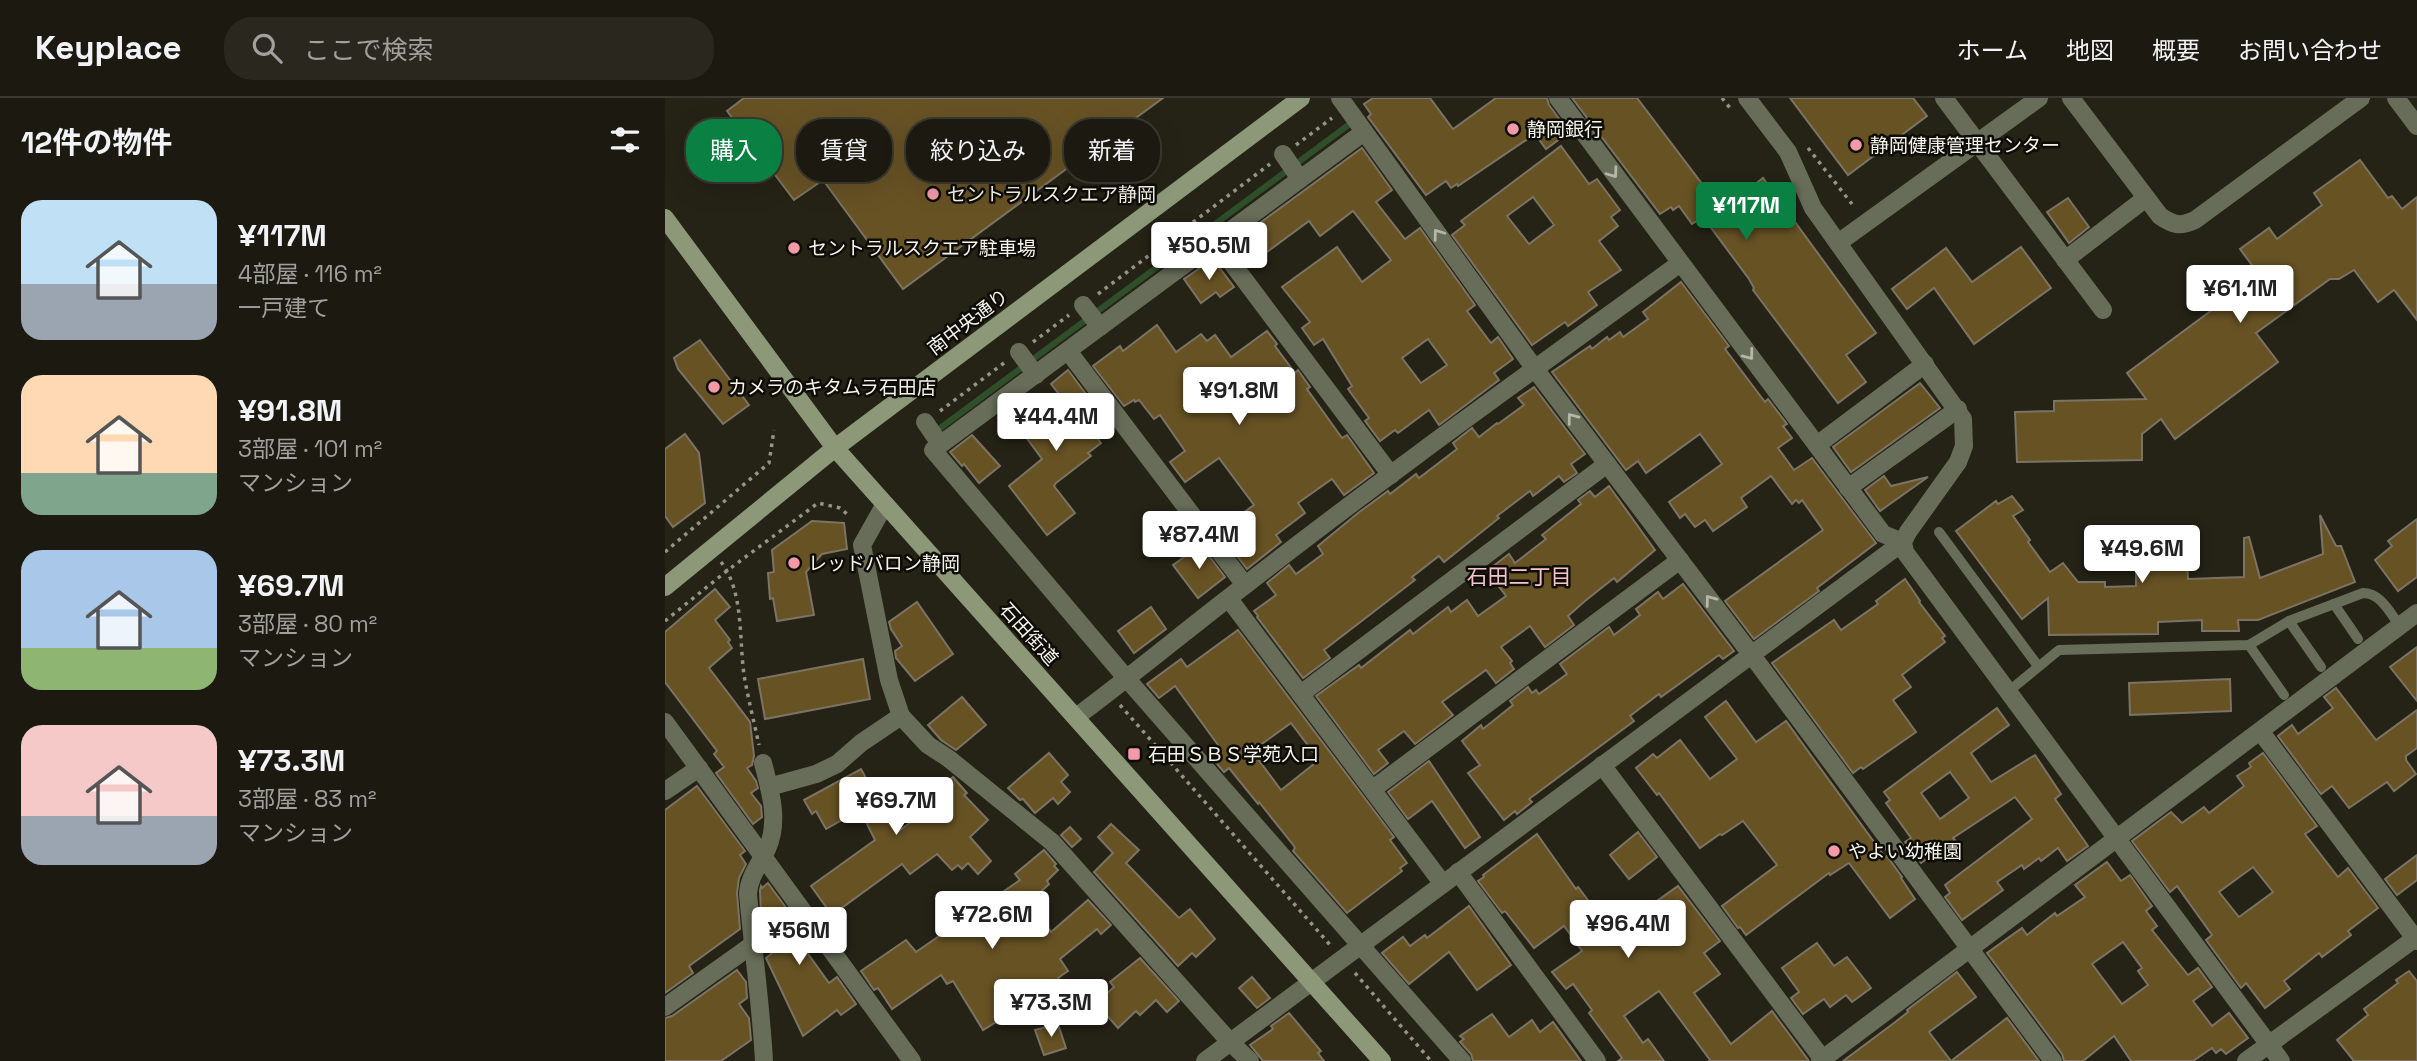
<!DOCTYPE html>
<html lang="ja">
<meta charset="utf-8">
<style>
body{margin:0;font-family:"Space Grotesk","Noto Sans JP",sans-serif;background:#29271e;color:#f1f3f6;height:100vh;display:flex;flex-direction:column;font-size:26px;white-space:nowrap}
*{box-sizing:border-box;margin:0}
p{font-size:23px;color:#a0a19f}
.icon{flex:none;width:38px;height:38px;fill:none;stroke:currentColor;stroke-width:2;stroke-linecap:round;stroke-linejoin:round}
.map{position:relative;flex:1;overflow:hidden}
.side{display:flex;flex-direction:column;background:#1c1a10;width:665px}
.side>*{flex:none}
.banner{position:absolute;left:21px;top:21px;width:665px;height:63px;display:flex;gap:14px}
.price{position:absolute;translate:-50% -60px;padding:0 16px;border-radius:7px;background:#fff;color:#222;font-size:23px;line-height:46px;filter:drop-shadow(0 2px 4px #0008)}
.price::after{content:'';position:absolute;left:50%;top:42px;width:21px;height:16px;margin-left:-10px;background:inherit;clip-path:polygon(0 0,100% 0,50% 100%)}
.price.current{background:#0b8043;color:#fff}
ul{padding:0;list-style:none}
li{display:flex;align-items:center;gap:21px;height:175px;padding:0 21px}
li span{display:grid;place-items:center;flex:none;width:196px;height:140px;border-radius:21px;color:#555}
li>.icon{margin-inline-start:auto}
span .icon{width:84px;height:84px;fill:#fffc;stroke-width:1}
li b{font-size:30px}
h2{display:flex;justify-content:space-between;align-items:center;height:84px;padding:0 21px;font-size:30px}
.chip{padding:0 24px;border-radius:28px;background:#1c1a10;box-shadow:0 7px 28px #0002,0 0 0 2px #3a3830;font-size:24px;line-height:63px}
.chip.current{background:#0b8043;color:#fff}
header{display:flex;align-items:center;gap:42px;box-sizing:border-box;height:98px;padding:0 35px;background:#1c1a10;border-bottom:2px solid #3a3830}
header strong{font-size:33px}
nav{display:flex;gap:38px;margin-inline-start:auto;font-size:24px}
.search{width:490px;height:63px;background:#29271e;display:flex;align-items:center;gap:18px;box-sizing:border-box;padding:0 24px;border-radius:28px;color:#a0a19f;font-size:26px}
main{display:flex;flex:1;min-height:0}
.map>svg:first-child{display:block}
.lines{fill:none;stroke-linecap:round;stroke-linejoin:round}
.stream{stroke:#2f4e2a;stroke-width:6}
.building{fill:#675224;stroke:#7b7364;stroke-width:2;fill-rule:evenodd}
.path{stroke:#959489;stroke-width:3.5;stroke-dasharray:3.5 5;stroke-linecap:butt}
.lane{stroke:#676d59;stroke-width:10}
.street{stroke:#676d59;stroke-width:18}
.secondary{stroke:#8d9878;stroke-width:18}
.oneway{stroke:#b5b7a9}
.poi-dot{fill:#f39aa9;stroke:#0d0c07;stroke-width:2.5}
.labels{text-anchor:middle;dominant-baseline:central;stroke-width:5;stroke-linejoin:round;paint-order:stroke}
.poi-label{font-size:19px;fill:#f5f4eb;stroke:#0d0c07;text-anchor:start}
.street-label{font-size:19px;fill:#f5f4eb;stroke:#0d0c07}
.neighbourhood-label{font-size:21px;fill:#f6c3ca;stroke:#0d0c07}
</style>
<header>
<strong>Keyplace</strong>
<div class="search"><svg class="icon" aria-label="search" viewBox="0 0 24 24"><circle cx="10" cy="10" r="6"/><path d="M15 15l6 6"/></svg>ここで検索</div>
<nav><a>ホーム</a><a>地図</a><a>概要</a><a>お問い合わせ</a></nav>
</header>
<main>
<section class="side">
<h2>12件の物件<svg class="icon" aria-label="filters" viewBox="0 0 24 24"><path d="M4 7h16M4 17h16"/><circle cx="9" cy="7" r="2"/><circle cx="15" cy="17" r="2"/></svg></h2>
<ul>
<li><span style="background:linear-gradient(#bfe0f5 60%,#9aa5b1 0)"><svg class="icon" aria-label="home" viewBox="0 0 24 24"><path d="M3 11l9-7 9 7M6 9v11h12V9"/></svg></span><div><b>¥117M</b><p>4部屋 · 116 m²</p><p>一戸建て</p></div></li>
<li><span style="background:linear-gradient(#ffd9b3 70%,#7fa58c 0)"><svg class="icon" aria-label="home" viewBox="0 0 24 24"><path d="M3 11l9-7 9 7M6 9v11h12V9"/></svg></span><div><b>¥91.8M</b><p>3部屋 · 101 m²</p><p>マンション</p></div></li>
<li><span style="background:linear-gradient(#a9c7e8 70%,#8fb573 0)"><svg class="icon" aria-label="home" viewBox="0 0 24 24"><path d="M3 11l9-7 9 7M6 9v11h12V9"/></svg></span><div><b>¥69.7M</b><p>3部屋 · 80 m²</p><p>マンション</p></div></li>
<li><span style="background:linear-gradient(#f6c9c9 65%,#9aa5b1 0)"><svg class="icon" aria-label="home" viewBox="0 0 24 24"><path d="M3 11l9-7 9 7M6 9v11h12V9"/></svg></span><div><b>¥73.3M</b><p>3部屋 · 83 m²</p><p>マンション</p></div></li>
</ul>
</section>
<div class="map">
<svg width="1752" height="963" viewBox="0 0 1752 963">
<rect width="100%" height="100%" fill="#252316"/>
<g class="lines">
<!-- stream -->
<polyline class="stream" points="274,331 682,28"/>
</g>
<!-- building -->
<g class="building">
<polygon points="79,0 498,0 238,191 158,82 129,102 62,13"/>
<polygon points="708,0 765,0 788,31 831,0 882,0 884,7 904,34 881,51 870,36 793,88 792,86 786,90 781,83 761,97 703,19 706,16 699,6"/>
<polygon points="907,0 972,0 1057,112 1098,80 1211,235 1181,257 1201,284 1173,305 1088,192 1089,190 1084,181 1038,119 1027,126 1014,108 1008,112 1006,109 995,116"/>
<polygon points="1125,0 1248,0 1262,18 1183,77"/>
<path d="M896,48L924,86L932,81L955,112L946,119L953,128L934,143L956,172L923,194L932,207L903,228L900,224L867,247L787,137L800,127L796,123ZM868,99L889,127L864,146L842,118Z"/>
<path d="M697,50L727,92L711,104L740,141L755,130L810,207L802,213L826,245L833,239L848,261L829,275L834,282L774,327L764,312L733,335L730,332L715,343L700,323L704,320L683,291L687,288L658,241L649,247L637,230L645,224L617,189L672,149L697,184L726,162L688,113L655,138L644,123L598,157L583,137L593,129L592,127ZM763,241L782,267L756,285L737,260Z"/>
<polygon points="1695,62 1723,100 1727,98 1737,111 1752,99 1752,222 1729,192 1713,204 1689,172 1674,181 1665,181 1591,235 1613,264 1510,341 1496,321 1477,336 1477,362 1352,364 1350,314 1389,313 1389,303 1481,301 1462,275 1562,201 1565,205 1598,182 1575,151 1604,130 1612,141 1657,107 1649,95"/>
<polygon points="1403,100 1424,129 1404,145 1382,114"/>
<polygon points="1356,149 1386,190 1309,246 1269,190 1242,211 1227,191 1281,150 1307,184"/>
<polygon points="548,161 569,189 555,199 551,194 536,205 519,181"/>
<polygon points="1016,184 1064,248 1060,251 1100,304 1103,301 1122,326 1118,328 1127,340 1113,350 1129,372 1147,360 1211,445 1152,490 1154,493 1089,541 1060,503 1158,432 1137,402 1134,405 1131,402 1127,406 1106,378 1076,400 1082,409 1048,433 1040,422 1030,429 1020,416 1015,420 1004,404 1057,366 1035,336 981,375 973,363 961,372 887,274 925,248 927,251 942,239 944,242 955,234 958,239 983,221 978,214"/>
<polygon points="492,227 511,254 536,236 542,243 550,237 566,259 602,233 612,246 610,248 630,275 633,272 645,289 642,291 677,340 682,337 709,375 679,397 667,381 633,405 640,415 611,437 616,444 582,471 553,433 589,407 554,360 520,384 505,364 520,353 495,317 489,321 474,302 470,304 469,302 459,308 428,268 455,248 458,253"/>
<polygon points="35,242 84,307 58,326 13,271 9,260"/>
<polygon points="403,272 430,308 416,318 436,345 423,355 426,358 391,385 389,388 410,415 382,437 344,388 377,361 355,331 397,300 386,286"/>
<polygon points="1255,285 1275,310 1186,374 1168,349"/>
<polygon points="869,289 920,356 906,366 912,375 899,384 894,378 868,398 865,393 832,418 834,420 779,464 774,458 747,479 750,482 659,552 665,560 638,580 592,519 593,518 589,513 611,497 602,485 624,467 631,476 658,456 653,448 693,415 723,393 725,396 751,376 754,380 792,351 788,345 807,330 814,339 832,325 833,326 859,307 853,300"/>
<polygon points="20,336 34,355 40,405 8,429 0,418 0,351"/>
<polygon points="307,337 335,368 314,385 299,366 297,368 285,354"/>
<polygon points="1219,378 1226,388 1263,379 1215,413 1200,392"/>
<polygon points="944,388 990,452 952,484 949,480 920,503 903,518 909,527 880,549 865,528 836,549 847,563 845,565 849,571 831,585 821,572 777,604 788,617 750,646 739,633 713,652 723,665 709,676 651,598 694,567 696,570 745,532 748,536 783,509 786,514 802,502 813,518 841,498 822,473 844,456 850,465 881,441 877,437 916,406 913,402 925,393 930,399"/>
<polygon points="1347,398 1358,412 1348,418 1365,442 1363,444 1385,474 1398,465 1413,484 1440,484 1440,489 1471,488 1471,471 1506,471 1522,456 1523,481 1579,479 1579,440 1584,439 1595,480 1658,456 1655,417 1671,448 1676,448 1690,484 1593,522 1573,522 1574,533 1537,533 1537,522 1493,524 1493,536 1384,537 1383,500 1357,521 1291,433 1331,403 1333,406"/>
<polygon points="1752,421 1752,479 1733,493 1710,462 1727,448 1723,443"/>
<polygon points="147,423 179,425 182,451 157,456 141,474 149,517 112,523 108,500 105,501 103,475 109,474 107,452"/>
<polygon points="536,447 560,479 533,500 508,467"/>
<polygon points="1240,481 1255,503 1254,504 1280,538 1277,540 1280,544 1237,577 1246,589 1228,602 1251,634 1198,671 1196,669 1188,675 1107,565 1169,522 1176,532 1213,506 1211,503"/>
<polygon points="1018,486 1069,553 1058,561 1054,557 996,599 994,596 965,618 969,623 864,701 867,704 852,716 850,713 839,722 803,675 815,667 797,643 816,627 818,631 848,607 845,603 863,589 867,595 871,592 874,596 902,576 895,566 944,529 949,537 975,517 971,511 993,494 998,501"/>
<polygon points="50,491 65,509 50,522 65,542 63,544 67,550 44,570 85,624 89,658 87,667 82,670 91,683 93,690 86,695 96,708 97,719 88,726 51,675 59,669 49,656 52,653 0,584 0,534"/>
<polygon points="252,504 288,556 250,583 231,560 230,553 237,548 226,531 224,524"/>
<polygon points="486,509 501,531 469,555 453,533"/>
<path d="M573,532L729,739L725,742L742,765L735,770L737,773L682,815L628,753L630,750L629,748L594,704L593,706L564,670L559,674L546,659L556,651L510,588L494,600L482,586L516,561L522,569ZM626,625L654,662L616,692L587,653Z"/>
<polygon points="1752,549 1752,603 1725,569"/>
<polygon points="198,561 205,601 100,621 93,581"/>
<polygon points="1565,581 1566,613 1465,617 1464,585"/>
<polygon points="1671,590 1711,642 1752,612 1752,650 1741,658 1741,662 1751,676 1729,693 1722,684 1684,710 1667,688 1656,696 1613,638 1627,627 1633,636 1668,610 1659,599"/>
<polygon points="297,599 321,627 291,652 276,642 263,627"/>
<polygon points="1061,603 1091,644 1121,623 1220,759 1222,758 1237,779 1236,780 1250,801 1225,820 1184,765 1165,777 1164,775 1081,837 1075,829 1073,830 1057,808 1112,767 1078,723 1057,737 1055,736 1035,750 994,695 992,697 971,670 988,656 992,660 1015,642 1045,681 1072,661 1040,619"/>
<path d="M1332,610L1344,627L1306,655L1326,684L1370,657L1396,696L1390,701L1423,748L1402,763L1393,750L1376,763L1374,760L1359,771L1357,767L1332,784L1338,792L1297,822L1280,799L1285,795L1280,787L1367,721L1350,699L1288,740L1290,742L1256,765L1240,744L1246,740L1221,705L1225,702L1219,694ZM1285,674L1304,700L1275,721L1256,695Z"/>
<polygon points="384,655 403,677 396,684 405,694 393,706 388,700 370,715 358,701 355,702 343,690"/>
<path d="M1598,655L1652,728L1640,736L1673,779L1683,770L1713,810L1683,833L1686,837L1657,859L1654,855L1619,883L1625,891L1600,910L1581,885L1576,890L1541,842L1547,837L1512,788L1505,794L1467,743L1506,714L1517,725L1539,709L1544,715L1579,688L1572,678L1586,669L1584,665ZM1588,769L1608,794L1574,819L1554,794Z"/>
<polygon points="764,663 815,739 800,750 767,703 743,721 723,694"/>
<polygon points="196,671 231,735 261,713 256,707 288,679 302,695 299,697 323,722 305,739 326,763 313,776 303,765 297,771 293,767 287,772 272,756 245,776 237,766 167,817 146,788 210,742 195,712 161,731 151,713 147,716 139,702"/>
<polygon points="32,688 80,753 75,757 81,766 74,780 72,795 75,831 24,868 28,875 0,895 0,712"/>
<polygon points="446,726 474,752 461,765 514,820 525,811 550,841 531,859 527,855 513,868 429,774 448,755 433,739"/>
<polygon points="405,729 416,741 407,749 396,737"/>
<polygon points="973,734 992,759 964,781 945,757"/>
<polygon points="872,736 911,791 913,789 929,810 957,851 995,822 985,808 1013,788 1055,843 1039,855 1055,876 1029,895 1066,946 1107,913 1144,963 1043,963 1045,962 994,893 959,918 978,945 983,941 999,963 953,963 957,960 924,915 927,912 908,886 901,891 887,874 917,853 899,828 869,850 840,813 837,815 813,783 819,779 818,777"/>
<polygon points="379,752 391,766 389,768 393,772 382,783 384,786 365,804 386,834 423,802 446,827 436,836 432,831 395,861 403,873 393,880 396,884 318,932 288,883 282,886 276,877 227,911 213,890 209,892 196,873 241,842 251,854 355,782 350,776"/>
<polygon points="1752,757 1752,782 1732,797 1720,781"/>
<path d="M1442,764L1456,783L1465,777L1487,808L1481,813L1492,828L1487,832L1523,877L1533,870L1547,889L1528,903L1547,928L1564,915L1583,940L1561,956L1556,951L1551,955L1547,950L1528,963H1466L1449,938L1418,963H1399L1397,956L1322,855L1357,830L1362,837L1390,815L1392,818L1420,799L1410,787ZM1458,844L1477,870L1473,873L1483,887L1457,906L1427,866Z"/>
<polygon points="103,785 149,848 141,853 164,885 172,879 191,906 176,917 172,912 138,938 101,860 110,853 98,835 96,816 95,792 96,788 97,790"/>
<polygon points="804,808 846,867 812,892 784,854 744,886 717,855 738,839 745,848 760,837 762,840"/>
<polygon points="1152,845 1169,868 1182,859 1206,890 1187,904 1181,897 1165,909 1159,901 1138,916 1126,900 1134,894 1117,870"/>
<polygon points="475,860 514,903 502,914 491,902 475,917 471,913 453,930 431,905 449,889 445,884"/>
<polygon points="72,872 81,884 82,900 74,906 84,920 86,942 56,963 0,963 0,920 7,918"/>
<polygon points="1744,873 1752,883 1752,963 1689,963 1672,942 1703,917 1699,911 1733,885 1731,882"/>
<polygon points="1292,874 1311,899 1264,934 1286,963 1342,920 1374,963 1178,963 1229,925 1243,914 1242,912"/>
<polygon points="587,879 605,900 592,910 574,890"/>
<polygon points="624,915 656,953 653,955 659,963 598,963 585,947 608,931 606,928"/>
<polygon points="827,916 844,939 867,922 875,934 888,924 916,963 808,963 806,956 795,944 799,941 795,938"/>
<polygon points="393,926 401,950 379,957 370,932"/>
</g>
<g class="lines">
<!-- path -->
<g class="path">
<polyline points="1057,0 1065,10"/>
<polyline points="631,47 667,20"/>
<polyline points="1143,50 1187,106"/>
<polyline points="433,196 605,66"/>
<polyline points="368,244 404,217"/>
<polyline points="275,313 339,265"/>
<polyline points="0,454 104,365 109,332"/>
<path d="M56,464C79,494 74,541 79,577C83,600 89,624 94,647"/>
<polyline points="0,523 63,472 153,405 175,410 182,416"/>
<polyline points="455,607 666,848"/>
<polyline points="690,875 766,963"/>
</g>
<!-- lane -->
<g class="lane">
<polyline points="1274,434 1373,568"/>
<polyline points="1669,506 1693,541"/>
<polyline points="1624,523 1656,569"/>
<polyline points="1584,547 1619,597"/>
<path d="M1344,593L1394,552L1584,547L1624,523L1698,495C1716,495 1725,515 1735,528"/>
</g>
<!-- street -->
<g class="street">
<polyline points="675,0 870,271 1086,556 1388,963"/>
<polyline points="893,0 1218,436 1238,444"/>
<polyline points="1082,0 1123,54 1148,110 1298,321 1299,348 1293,364 1243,434 1238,444 1240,454 1616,963"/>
<polyline points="1279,0 1438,212"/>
<path d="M1406,0L1495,118C1508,127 1515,129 1530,122L1696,0"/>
<polyline points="1731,0 1752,28"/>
<polyline points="699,34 268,352 462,581 797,963"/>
<polyline points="618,56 635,81"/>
<polyline points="551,144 726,377"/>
<polyline points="1173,145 1374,0"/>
<polyline points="1400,162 1481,100"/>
<polyline points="418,207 435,229"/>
<polyline points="403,253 580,487"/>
<polyline points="354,254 371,277"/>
<polyline points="260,324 275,346"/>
<polyline points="1152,347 1260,266"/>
<polyline points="1183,390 1293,311"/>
<polyline points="220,406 197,447 224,582 236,618 263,647 283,660 387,744 565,944 585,963"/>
<polyline points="564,501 778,786"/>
<polyline points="637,595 942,366"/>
<path d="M411,619C469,576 525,529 583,485C724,375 870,271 1014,166"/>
<polyline points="0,624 247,963"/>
<polyline points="1596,634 1752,843"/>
<path d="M98,665C105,692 115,723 102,751C95,766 84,778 83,796C88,852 96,907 99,963"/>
<polyline points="937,667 1159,963"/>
<polyline points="104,689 151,676 172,666 196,645 236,618"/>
<polyline points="708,691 1015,462"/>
<polyline points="0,693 34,670"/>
<polyline points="793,774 932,963"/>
<polyline points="0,909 87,847"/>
<polyline points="540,963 1238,444"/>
<polyline points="1155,963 1752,515"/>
<polyline points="1581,963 1752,839"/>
</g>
<!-- secondary -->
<g class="secondary">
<polyline points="0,120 170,350 717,963"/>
<polyline points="0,489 170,350 636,0"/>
</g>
</g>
<!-- one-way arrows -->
<defs><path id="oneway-chevron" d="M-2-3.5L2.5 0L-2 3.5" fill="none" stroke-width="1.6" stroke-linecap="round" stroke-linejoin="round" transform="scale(1.75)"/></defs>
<g class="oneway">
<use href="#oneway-chevron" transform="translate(948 75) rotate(54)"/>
<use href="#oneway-chevron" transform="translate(773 136) rotate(-126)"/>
<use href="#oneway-chevron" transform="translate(1084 257) rotate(53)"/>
<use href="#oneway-chevron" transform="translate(907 320) rotate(-127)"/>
<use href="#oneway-chevron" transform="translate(1045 502) rotate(-127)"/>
</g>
<!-- markers -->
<g class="poi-dot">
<circle cx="848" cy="31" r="7"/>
<circle cx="1191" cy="47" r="7"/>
<circle cx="268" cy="96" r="7"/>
<circle cx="129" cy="150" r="7"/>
<circle cx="49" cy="289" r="7"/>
<circle cx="129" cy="465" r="7"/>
<rect x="462" y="649" width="14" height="14" rx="3.5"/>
<circle cx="1169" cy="753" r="7"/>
</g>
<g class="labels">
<!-- poi labels -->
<g class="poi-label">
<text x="862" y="31">静岡銀行</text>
<text x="1205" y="47">静岡健康管理センター</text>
<text x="282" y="96">セントラルスクエア静岡</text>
<text x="143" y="150">セントラルスクエア駐車場</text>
<text x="63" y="289">カメラのキタムラ石田店</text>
<text x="143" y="465">レッドバロン静岡</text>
<text x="483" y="656">石田ＳＢＳ学苑入口</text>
<text x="1183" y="753">やよい幼稚園</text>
</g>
<!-- street labels -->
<g class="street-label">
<text transform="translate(303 224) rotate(-37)">南中央通り</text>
<text transform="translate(364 536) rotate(48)">石田街道</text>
</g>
<!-- neighbourhood labels -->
<g class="neighbourhood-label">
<text x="854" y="478">石田二丁目</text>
</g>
</g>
</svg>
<b class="price current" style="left:1081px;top:144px">¥117M</b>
<b class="price" style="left:544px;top:184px">¥50.5M</b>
<b class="price" style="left:1575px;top:227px">¥61.1M</b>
<b class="price" style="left:574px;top:329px">¥91.8M</b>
<b class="price" style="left:391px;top:355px">¥44.4M</b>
<b class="price" style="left:534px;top:473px">¥87.4M</b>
<b class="price" style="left:1477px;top:487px">¥49.6M</b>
<b class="price" style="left:231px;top:739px">¥69.7M</b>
<b class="price" style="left:327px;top:853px">¥72.6M</b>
<b class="price" style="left:963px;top:862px">¥96.4M</b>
<b class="price" style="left:134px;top:869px">¥56M</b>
<b class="price" style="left:386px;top:941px">¥73.3M</b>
<div class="banner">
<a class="chip current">購入</a>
<a class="chip">賃貸</a>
<a class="chip">絞り込み</a>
<a class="chip">新着</a>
</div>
</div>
</main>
